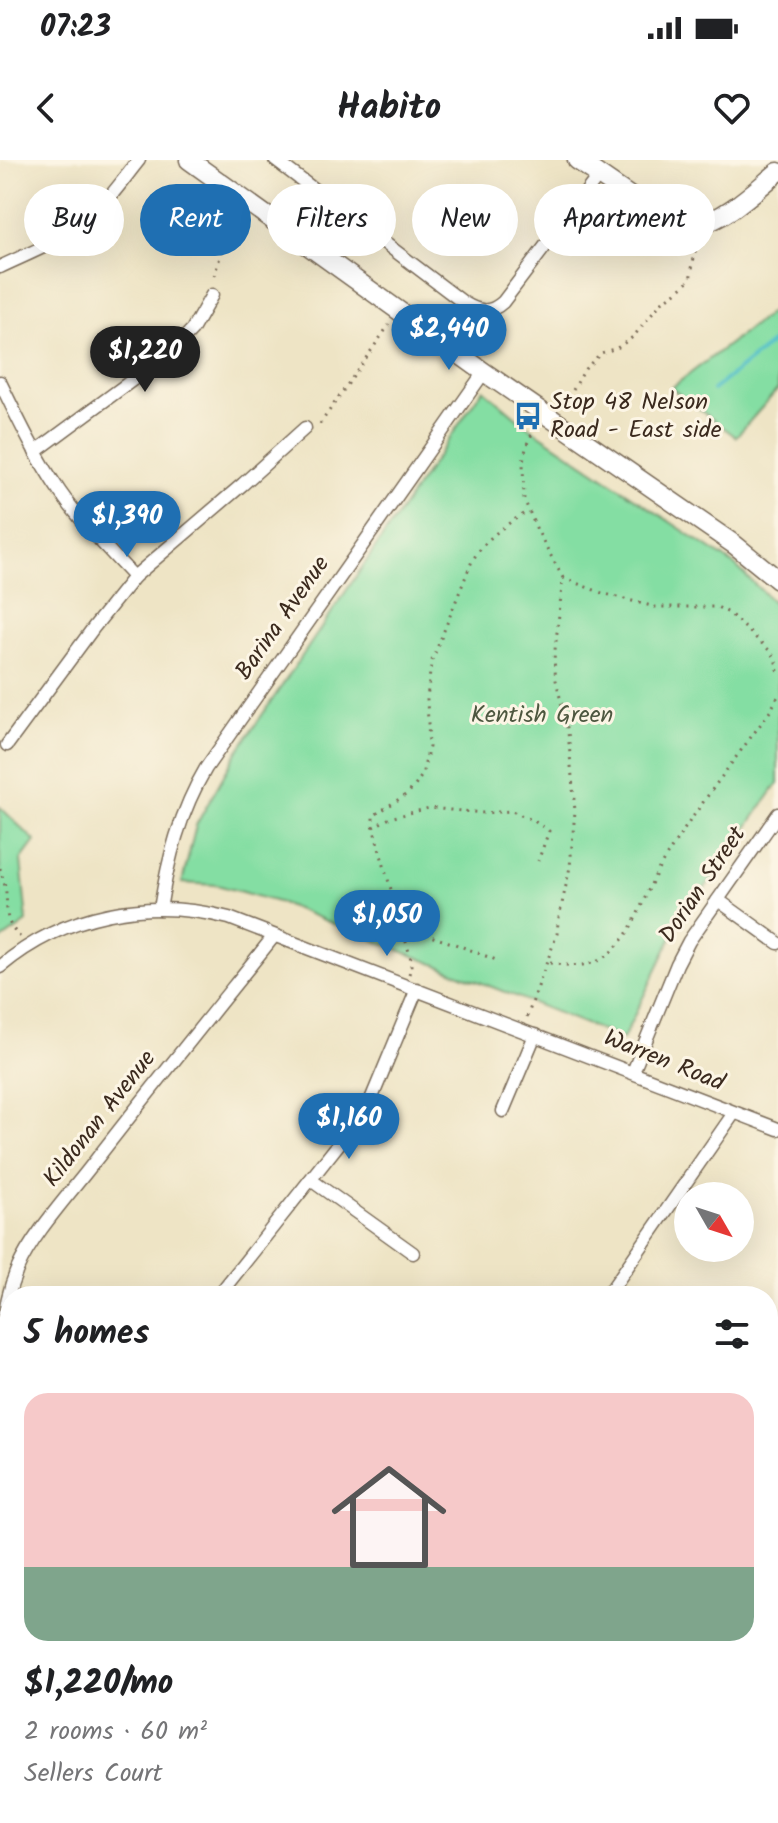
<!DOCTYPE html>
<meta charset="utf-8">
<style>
body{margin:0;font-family:Kalam,sans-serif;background:#f2f2f2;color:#202124;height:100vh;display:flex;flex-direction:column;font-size:30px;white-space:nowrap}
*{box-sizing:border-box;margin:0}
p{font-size:26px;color:#757577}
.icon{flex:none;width:44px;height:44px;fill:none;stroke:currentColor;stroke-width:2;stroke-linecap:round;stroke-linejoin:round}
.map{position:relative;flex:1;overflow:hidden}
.drawer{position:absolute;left:0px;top:1126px;width:778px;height:538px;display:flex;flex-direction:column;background:#fff;border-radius:32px 32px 0 0;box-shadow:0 8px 32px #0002}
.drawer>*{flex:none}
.guide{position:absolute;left:24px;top:24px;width:730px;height:72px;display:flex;gap:16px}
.needle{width:52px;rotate:129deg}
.controls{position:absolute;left:674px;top:1022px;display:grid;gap:16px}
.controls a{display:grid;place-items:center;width:80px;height:80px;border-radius:50%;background:#fff;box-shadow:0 8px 32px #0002;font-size:40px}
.price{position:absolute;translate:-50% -68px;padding:0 18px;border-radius:28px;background:#1f6fb2;color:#fff;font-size:26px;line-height:52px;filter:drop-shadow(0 2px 4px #0008)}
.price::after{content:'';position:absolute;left:50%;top:48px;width:24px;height:18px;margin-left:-12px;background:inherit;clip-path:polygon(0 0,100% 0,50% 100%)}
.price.active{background:#222;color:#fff}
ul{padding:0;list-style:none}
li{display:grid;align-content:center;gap:16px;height:424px;padding:0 24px}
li+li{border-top:2px solid #e0e0e0}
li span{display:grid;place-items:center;height:248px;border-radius:24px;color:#555}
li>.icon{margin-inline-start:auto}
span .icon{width:144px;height:144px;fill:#fffc;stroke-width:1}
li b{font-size:34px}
h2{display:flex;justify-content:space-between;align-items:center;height:96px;padding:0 24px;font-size:34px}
.pill{padding:0 28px;border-radius:36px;background:#fff;box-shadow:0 8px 32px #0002;font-size:28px;line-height:72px}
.pill.active{background:#1f6fb2;color:#fff}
.status{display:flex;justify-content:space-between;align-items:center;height:56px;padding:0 40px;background:#fff;direction:ltr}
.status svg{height:22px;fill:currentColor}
header{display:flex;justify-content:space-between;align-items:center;height:104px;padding:0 24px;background:#fff;font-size:36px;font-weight:700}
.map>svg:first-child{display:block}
.green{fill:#84dea3;stroke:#608460;stroke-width:2}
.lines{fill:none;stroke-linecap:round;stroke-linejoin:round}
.stream{stroke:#53c0c9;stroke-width:4}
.street-casing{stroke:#7a6b58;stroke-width:15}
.secondary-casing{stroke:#7a6b58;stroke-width:21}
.path{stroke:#7a6b58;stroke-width:3;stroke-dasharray:2 6;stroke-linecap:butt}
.street{stroke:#fff;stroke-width:12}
.secondary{stroke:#fff;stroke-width:18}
.labels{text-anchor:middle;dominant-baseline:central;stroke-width:6;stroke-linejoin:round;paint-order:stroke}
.poi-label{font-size:24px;fill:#3b2a1e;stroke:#fcf5e5;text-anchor:start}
.street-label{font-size:24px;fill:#3b2a1e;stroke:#fcf5e5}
.park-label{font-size:24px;fill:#4d573f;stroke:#fcf5e5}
</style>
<div class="status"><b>07:23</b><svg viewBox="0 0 49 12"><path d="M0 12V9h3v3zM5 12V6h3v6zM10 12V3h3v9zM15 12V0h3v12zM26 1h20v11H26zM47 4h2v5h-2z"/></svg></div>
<header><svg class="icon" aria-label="back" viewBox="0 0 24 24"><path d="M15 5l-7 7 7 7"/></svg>Habito<svg class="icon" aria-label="heart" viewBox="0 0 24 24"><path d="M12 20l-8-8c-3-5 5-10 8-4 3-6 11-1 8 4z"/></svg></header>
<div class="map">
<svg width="778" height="1663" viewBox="0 0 778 1663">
<rect width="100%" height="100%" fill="#fcf5e5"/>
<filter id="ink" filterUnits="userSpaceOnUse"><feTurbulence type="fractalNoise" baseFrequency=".0125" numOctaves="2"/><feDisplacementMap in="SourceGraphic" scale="16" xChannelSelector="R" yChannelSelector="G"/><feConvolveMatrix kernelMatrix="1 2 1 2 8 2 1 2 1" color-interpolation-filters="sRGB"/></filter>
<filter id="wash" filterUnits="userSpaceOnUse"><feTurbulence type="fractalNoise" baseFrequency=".006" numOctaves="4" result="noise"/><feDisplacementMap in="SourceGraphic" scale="32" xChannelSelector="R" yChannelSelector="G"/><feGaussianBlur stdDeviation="1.8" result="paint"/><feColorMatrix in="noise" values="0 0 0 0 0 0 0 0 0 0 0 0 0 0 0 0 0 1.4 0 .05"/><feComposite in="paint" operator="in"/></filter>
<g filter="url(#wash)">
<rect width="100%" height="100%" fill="#eee4c5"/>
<!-- green -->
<g class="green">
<polygon points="778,147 778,229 736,277 671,228"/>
<polygon points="483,229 523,263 736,406 778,447 778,623 675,771 623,879 281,743 217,725 182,723 196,665 237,592"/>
<polygon points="0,647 35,681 21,700 27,762 0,781"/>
<polygon points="0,1369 10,1376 10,1654 222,1654 215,1663 0,1663"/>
</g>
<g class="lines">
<!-- stream -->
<polyline class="stream" points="713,230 778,178"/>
</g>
</g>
<g filter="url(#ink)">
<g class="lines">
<defs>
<g id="street">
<path d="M275,0L464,143C479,152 490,154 503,142L599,15"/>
<path d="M0,107C27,94 62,81 84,62C106,45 122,21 139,0"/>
<path d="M0,222C18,259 36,297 60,332C81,362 108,389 134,417"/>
<polyline points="35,292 173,190 192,170 212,135"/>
<polyline points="7,585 94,467 134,417 243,324 305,268"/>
<polyline points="718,740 778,783"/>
<path d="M160,749C168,699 180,652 206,608L484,212"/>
<path d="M0,807C64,753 148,737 229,758L778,969"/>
<polyline points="633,912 677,804 689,781 778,654"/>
<polyline points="503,951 535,875"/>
<polyline points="311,1020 413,1093"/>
<polyline points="218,1136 368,947 417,829"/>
<polyline points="607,1136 734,953"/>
<path d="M10,1236C0,1196 0,1149 17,1110C33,1073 70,1034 95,1001C154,925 214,851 274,776"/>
<polyline points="768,1317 778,1324"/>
<polyline points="387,1654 400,1663"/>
<polyline points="234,1663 241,1654"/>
<polyline points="443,1663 450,1654"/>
<polyline points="649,1663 655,1654"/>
</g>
<g id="secondary">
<polyline points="189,0 484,212 735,385 778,420"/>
<path d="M577,0L660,57C672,62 684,67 697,65C724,61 757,29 778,12"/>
</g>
</defs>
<!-- street casing -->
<use href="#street" class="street-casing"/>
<!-- secondary casing -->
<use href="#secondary" class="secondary-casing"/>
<!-- path -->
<g class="path">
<polyline points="214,116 221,94 227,54"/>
<polyline points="569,237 585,209 601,193 617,188 633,177 662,142 676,132 690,120 697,81"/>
<polyline points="320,264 389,165"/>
<polyline points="563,418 602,433 655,447 717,447 729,453 770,491 775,498 778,511"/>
<polyline points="373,667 390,658 429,648 483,653 512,651 534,661 549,671 538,701"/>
<path d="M0,708C2,717 6,726 6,734C8,756 4,760 20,777"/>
<polyline points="402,767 455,784 496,800"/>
<path d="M550,803C567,806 588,808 603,798C637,775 643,732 664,700C697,648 735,599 771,550L778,536"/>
<path d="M409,814L411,808V799L373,667V656L407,634L415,626L422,615L429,587L427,539L431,503L472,401C487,377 504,366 528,351"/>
<polyline points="527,857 557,774 558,762 570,707 575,651 568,572 556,520 554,499 563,418 537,370 524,339 523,301 527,284 534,270"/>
<path d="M0,1510C5,1530 11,1541 0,1561"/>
</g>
<!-- street -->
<use href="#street" class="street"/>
<!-- secondary -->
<use href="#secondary" class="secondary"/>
</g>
</g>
<!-- icons -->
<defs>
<symbol id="bus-bare" viewBox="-9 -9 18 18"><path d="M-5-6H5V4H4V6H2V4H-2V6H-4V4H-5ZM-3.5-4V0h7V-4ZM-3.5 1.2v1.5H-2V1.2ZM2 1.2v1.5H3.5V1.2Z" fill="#1f6fb2" stroke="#fcf5e5" stroke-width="2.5" paint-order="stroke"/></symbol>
</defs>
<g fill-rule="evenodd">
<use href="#bus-bare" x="508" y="236" width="40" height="40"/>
</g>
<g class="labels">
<!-- poi labels -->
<g class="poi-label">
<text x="550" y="242">Stop 48 Nelson<tspan x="550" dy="28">Road - East side</tspan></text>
</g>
<!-- street labels -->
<g class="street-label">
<text transform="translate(283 458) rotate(-55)">Barina Avenue</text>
<text transform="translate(703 725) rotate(-56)">Dorian Street</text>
<text transform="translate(664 901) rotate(22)">Warren Road</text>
<text transform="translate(100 959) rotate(-52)">Kildonan Avenue</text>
</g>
<!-- park labels -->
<g class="park-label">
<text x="542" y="555">Kentish Green</text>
</g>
</g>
</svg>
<div class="controls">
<a><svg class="needle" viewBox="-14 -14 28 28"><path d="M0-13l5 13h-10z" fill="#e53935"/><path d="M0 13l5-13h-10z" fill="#757577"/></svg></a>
</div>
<b class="price" style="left:449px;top:212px">$2,440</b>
<b class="price active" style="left:145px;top:234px">$1,220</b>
<b class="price" style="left:127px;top:399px">$1,390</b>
<b class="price" style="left:387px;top:798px">$1,050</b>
<b class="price" style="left:349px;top:1001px">$1,160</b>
<div class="guide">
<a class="pill">Buy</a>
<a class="pill active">Rent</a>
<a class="pill">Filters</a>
<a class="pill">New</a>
<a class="pill">Apartment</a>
</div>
<section class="drawer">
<h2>5 homes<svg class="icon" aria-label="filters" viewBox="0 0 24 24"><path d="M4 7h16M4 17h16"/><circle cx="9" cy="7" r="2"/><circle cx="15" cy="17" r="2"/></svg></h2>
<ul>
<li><span style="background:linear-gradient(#f6c9c9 70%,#7fa58c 0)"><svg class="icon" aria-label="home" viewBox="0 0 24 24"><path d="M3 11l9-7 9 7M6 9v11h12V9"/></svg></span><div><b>$1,220/mo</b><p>2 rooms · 60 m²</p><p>Sellers Court</p></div></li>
</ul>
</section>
</div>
